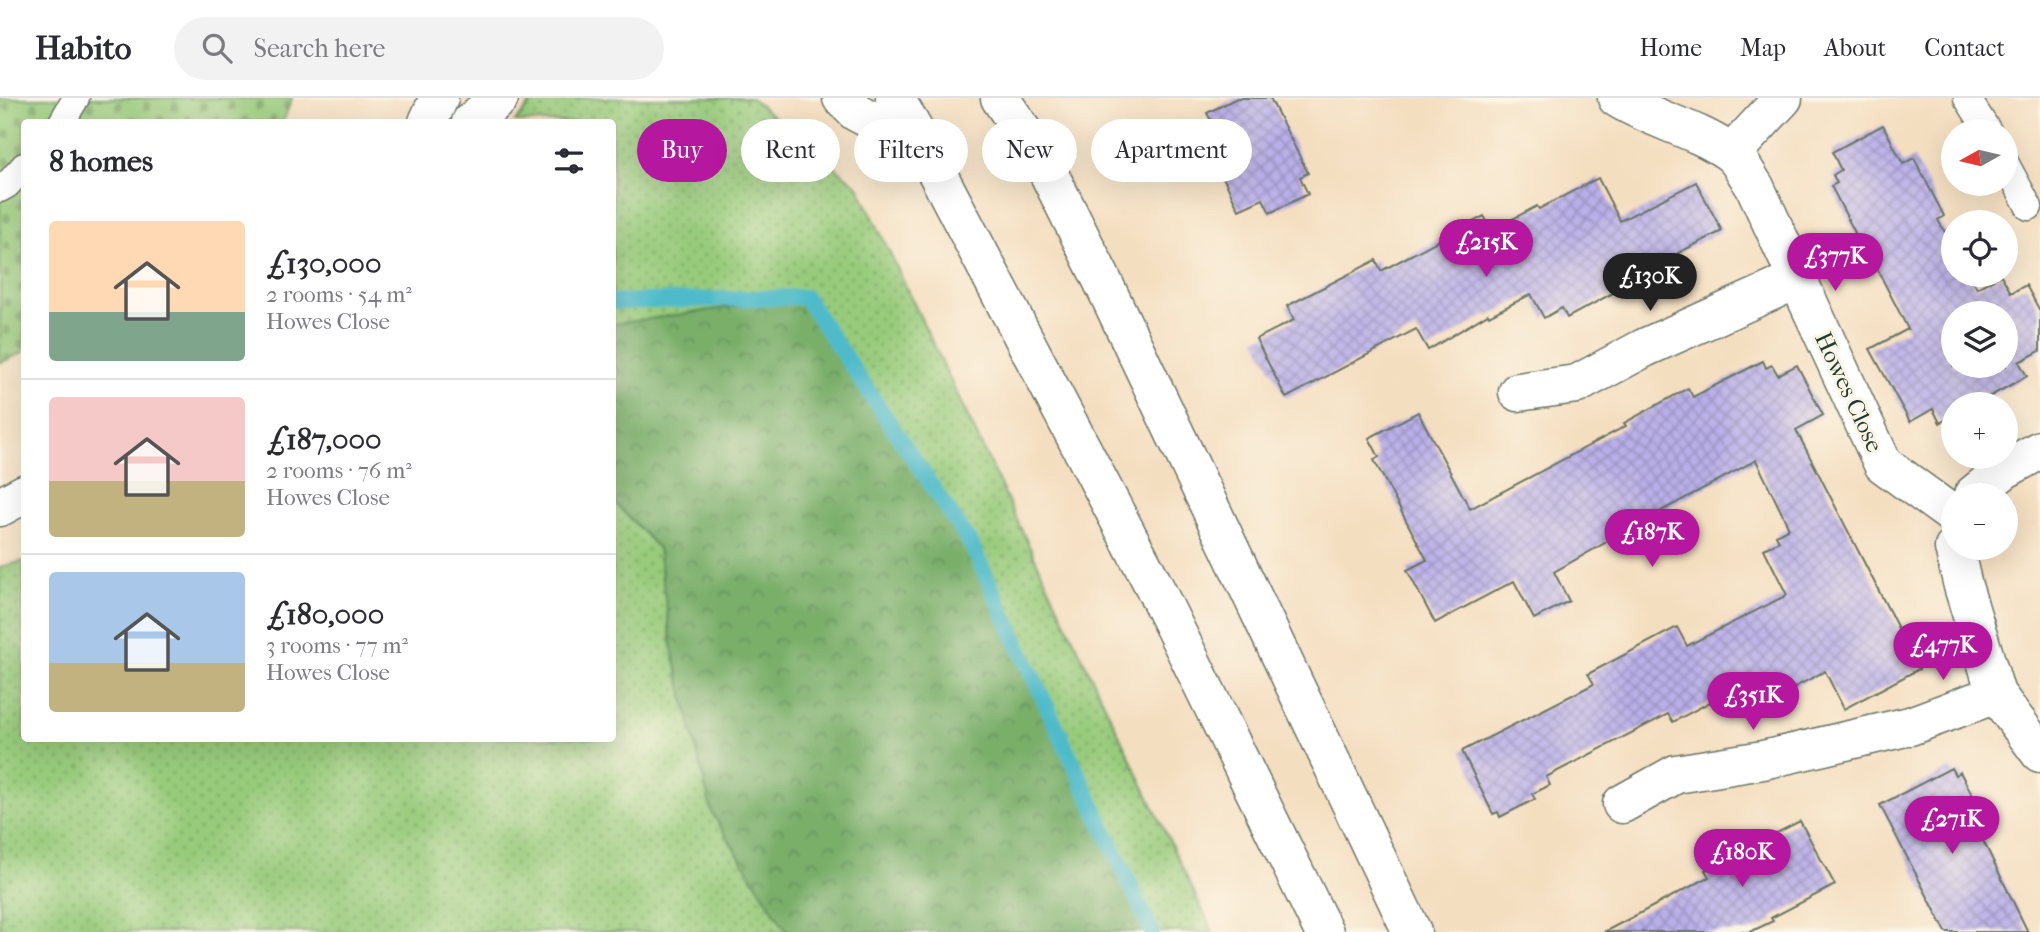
<!DOCTYPE html>
<meta charset="utf-8">
<style>
body{margin:0;font-family:"IM FELL French Canon",serif;background:#f2f2f3;color:#2b2b33;height:100vh;display:flex;flex-direction:column;font-size:26px;white-space:nowrap}
*{box-sizing:border-box;margin:0}
p{font-size:23px;color:#7c7c81}
.icon{flex:none;width:38px;height:38px;fill:none;stroke:currentColor;stroke-width:2;stroke-linecap:round;stroke-linejoin:round}
.map{position:relative;flex:1;overflow:hidden}
.details{position:absolute;left:21px;top:21px;width:595px;height:623px;display:flex;flex-direction:column;background:#fff;border-radius:7px;box-shadow:0 7px 28px #0002}
.details>*{flex:none}
.top-card{position:absolute;left:637px;top:21px;width:665px;height:63px;display:flex;gap:14px}
.needle{width:46px;rotate:262deg}
.buttons{position:absolute;left:1941px;top:21px;display:grid;gap:14px}
.buttons a{display:grid;place-items:center;width:77px;height:77px;border-radius:50%;background:#fff;box-shadow:0 7px 28px #0002;font-size:35px}
.price{position:absolute;translate:-50% -60px;padding:0 16px;border-radius:24px;background:#b5179e;color:#fff;font-size:23px;line-height:46px;filter:drop-shadow(0 2px 4px #0008)}
.price::after{content:'';position:absolute;left:50%;top:42px;width:21px;height:16px;margin-left:-10px;background:inherit;clip-path:polygon(0 0,100% 0,50% 100%)}
.price.selected{background:#222;color:#fff}
ul{padding:0;list-style:none}
li{display:flex;align-items:center;gap:21px;height:175px;padding:0 28px}
li+li{border-top:2px solid #e1e1e2}
li span{display:grid;place-items:center;flex:none;width:196px;height:140px;border-radius:7px;color:#555}
li>.icon{margin-inline-start:auto}
span .icon{width:84px;height:84px;fill:#fffc;stroke-width:1}
li b{font-size:30px}
h2{display:flex;justify-content:space-between;align-items:center;height:84px;padding:0 28px;font-size:30px}
.chip{padding:0 24px;border-radius:32px;background:#fff;box-shadow:0 7px 28px #0002;font-size:24px;line-height:63px}
.chip.selected{background:#b5179e;color:#fff}
header{display:flex;align-items:center;gap:42px;box-sizing:border-box;height:98px;padding:0 35px;background:#fff;border-bottom:2px solid #e1e1e2}
header strong{font-size:33px}
nav{display:flex;gap:38px;margin-inline-start:auto;font-size:24px}
.search{width:490px;height:63px;background:#f2f2f3;display:flex;align-items:center;gap:18px;box-sizing:border-box;padding:0 24px;border-radius:38px;color:#7c7c81;font-size:26px}
.map>svg:first-child{display:block}
.green{fill:url(#green-dots);stroke:#5c8458;stroke-width:2}
.forest{fill:url(#forest-crowns);stroke:#4c7650;stroke-width:2}
.cemetery{fill:url(#cemetery-stones);stroke:#5c8458;stroke-width:2}
.lines{fill:none;stroke-linecap:round;stroke-linejoin:round}
.stream{stroke:#4fbbca;stroke-width:16}
.building{fill:url(#building-cross-hatch);fill-rule:evenodd}
.service-casing{stroke:#6a7565;stroke-width:29}
.minor-casing{stroke:#6a7565;stroke-width:41}
.tertiary-casing{stroke:#6a7565;stroke-width:41}
.trunk-casing{stroke:#6a7565;stroke-width:41}
.service{stroke:#fff;stroke-width:26}
.minor{stroke:#fff;stroke-width:38}
.tertiary{stroke:#fff;stroke-width:38}
.trunk{stroke:#fff;stroke-width:38}
.labels{text-anchor:middle;dominant-baseline:central;stroke-width:6;stroke-linejoin:round;paint-order:stroke}
.street-label{font-size:24px;fill:#1f3d34;stroke:#fcf5e5}
</style>
<header>
<strong>Habito</strong>
<div class="search"><svg class="icon" aria-label="search" viewBox="0 0 24 24"><circle cx="10" cy="10" r="6"/><path d="M15 15l6 6"/></svg>Search here</div>
<nav><a>Home</a><a>Map</a><a>About</a><a>Contact</a></nav>
</header>
<div class="map">
<svg width="2040" height="834" viewBox="0 0 2040 834">
<defs>
<pattern id="green-dots" width="8" height="8" patternUnits="userSpaceOnUse" patternTransform="scale(1.75)"><rect width="8" height="8" fill="#98cb7b"/><path d="M2 2h.1M6 6h.1" fill="none" stroke="#7ba666" stroke-width="1.8" stroke-linecap="round"/></pattern>
<pattern id="forest-crowns" width="20" height="18" patternUnits="userSpaceOnUse" patternTransform="scale(1.75)"><rect width="20" height="18" fill="#7aaf6b"/><path d="M2 6a3 3 0 1 1 6 0M12 15a3 3 0 1 1 6 0" fill="none" stroke="#639059"/></pattern>
<pattern id="cemetery-stones" width="16" height="16" patternUnits="userSpaceOnUse" patternTransform="scale(1.75)"><rect width="16" height="16" fill="#98cb7b"/><path d="M2 7V4a2 2 0 0 1 4 0v3zM10 15v-3a2 2 0 0 1 4 0v3z" fill="#7ba666"/></pattern>
<pattern id="building-cross-hatch" width="8" height="8" patternUnits="userSpaceOnUse" patternTransform="scale(1.75)"><rect width="8" height="8" fill="#bab0e9"/><path d="M0 0l8 8M0 8l8-8" fill="none" stroke="#9790be"/></pattern>
</defs>
<rect width="100%" height="100%" fill="#fcf5e5"/>
<filter id="ink" filterUnits="userSpaceOnUse"><feTurbulence type="fractalNoise" baseFrequency=".0143" numOctaves="2"/><feDisplacementMap in="SourceGraphic" scale="14" xChannelSelector="R" yChannelSelector="G"/><feConvolveMatrix kernelMatrix="1 2 1 2 8 2 1 2 1" color-interpolation-filters="sRGB"/></filter>
<filter id="wash" filterUnits="userSpaceOnUse"><feTurbulence type="fractalNoise" baseFrequency=".00686" numOctaves="4" result="noise"/><feDisplacementMap in="SourceGraphic" scale="28" xChannelSelector="R" yChannelSelector="G"/><feGaussianBlur stdDeviation="1.57" result="paint"/><feColorMatrix in="noise" values="0 0 0 0 0 0 0 0 0 0 0 0 0 0 0 0 0 1.4 0 .05"/><feComposite in="paint" operator="in"/></filter>
<g filter="url(#wash)">
<rect width="100%" height="100%" fill="#f4dec0"/>
<!-- green -->
<polygon class="green" points="535,0 751,0 858,88 1213,834 0,834 0,469 24,463 24,640 612,640 612,24 515,24"/>
<!-- forest -->
<polygon class="forest" points="796,200 850,266 965,438 1151,834 787,834 712,715 673,555 658,450 613,403 613,290 619,273 613,267 613,226"/>
<!-- cemetery -->
<polygon class="cemetery" points="0,0 292,0 283,24 24,24 24,254 0,265"/>
<g class="lines">
<!-- stream -->
<polyline class="stream" points="612,204 805,199 972,448 1152,834"/>
</g>
<g id="blocks">
<!-- building -->
<g class="building">
<polygon points="1237,0 1270,0 1308,75 1300,79 1308,96 1270,115 1263,101 1239,112 1222,77 1236,70 1207,15"/>
<path d="M1883,27L1903,66L1914,60L1944,118L1938,122L1953,148V177H1969L1977,190L2001,177L2011,195L2026,187L2040,213V253L2019,264L2027,278L1976,306H1953V318L1940,325L1933,311L1910,324L1870,251L1908,231L1872,161L1869,162L1831,88L1837,85L1833,77L1841,72L1832,54ZM1953,215H2006V268H1953Z"/>
<polygon points="1598,80 1620,123 1696,84 1722,133 1678,155 1681,162 1623,191 1622,190 1567,220 1562,210 1544,220 1531,196 1489,218 1488,216 1428,252 1416,231 1286,300 1256,241 1294,222 1287,208 1376,162 1381,173 1484,118 1492,132 1537,108 1539,111"/>
<polygon points="1763,263 1766,270 1772,267 1778,277 1797,267 1823,317 1796,332 1919,571 1844,611 1825,573 1744,616 1743,613 1734,618 1723,597 1673,624 1668,616 1546,679 1550,687 1532,696 1535,701 1500,719 1498,714 1493,716 1462,653 1594,586 1588,576 1677,529 1687,548 1787,497 1764,451 1779,443 1776,437 1789,430 1756,362 1663,412 1554,474 1569,503 1534,521 1514,483 1435,525 1407,472 1427,462 1374,362 1379,359 1369,340 1418,314 1470,411 1626,328 1624,325 1688,290 1693,299"/>
<polygon points="1951,670 1955,677 1960,674 1981,713 1971,718 2028,834 1946,834 1880,707"/>
<polygon points="1800,723 1835,787 1771,820 1773,823 1750,834 1604,834 1709,779 1705,772"/>
</g>
</g>
</g>
<g filter="url(#ink)">
<use href="#blocks" fill-opacity="0" stroke="#6a7565" stroke-width="2"/>
<g class="lines">
<defs>
<g id="service">
<polyline points="1967,0 1988,33"/>
<polyline points="62,24 76,0"/>
<polyline points="2006,66 2029,109"/>
<polyline points="0,91 7,87 24,68"/>
</g>
<g id="minor">
<path d="M1617,0C1652,22 1695,30 1729,54C1740,61 1747,78 1755,89L1883,366L1953,417"/>
<polyline points="1732,55 1783,0"/>
<polyline points="1518,294 1577,286 1644,250 1796,182"/>
<polyline points="1973,397 2004,372 2040,352"/>
<polyline points="1954,450 1963,488 1996,596 2040,655"/>
<polyline points="1622,706 1676,676 1763,662 1910,628 1996,596"/>
</g>
<g id="tertiary">
<polyline points="428,24 439,0"/>
<polyline points="471,24 499,0"/>
<polyline points="0,409 24,396"/>
</g>
<g id="trunk">
<polyline points="842,0 856,14 924,50"/>
<polyline points="895,0 924,50 1155,490 1324,834"/>
<polyline points="1000,0 1043,64 1102,182 1412,834"/>
</g>
</defs>
<!-- service casing -->
<use href="#service" class="service-casing"/>
<!-- minor casing -->
<use href="#minor" class="minor-casing"/>
<!-- tertiary casing -->
<use href="#tertiary" class="tertiary-casing"/>
<!-- trunk casing -->
<use href="#trunk" class="trunk-casing"/>
<!-- service -->
<use href="#service" class="service"/>
<!-- minor -->
<use href="#minor" class="minor"/>
<!-- tertiary -->
<use href="#tertiary" class="tertiary"/>
<!-- trunk -->
<use href="#trunk" class="trunk"/>
</g>
</g>
<g class="labels">
<!-- street labels -->
<g class="street-label">
<text transform="translate(1849 294) rotate(65)">Howes Close</text>
</g>
</g>
</svg>
<div class="buttons">
<a><svg class="needle" viewBox="-14 -14 28 28"><path d="M0-13l5 13h-10z" fill="#e53935"/><path d="M0 13l5-13h-10z" fill="#7c7c81"/></svg></a>
<a><svg class="icon" aria-label="locate" viewBox="0 0 24 24"><circle cx="12" cy="12" r="6"/><path d="M12 2v4M12 18v4M2 12h4M18 12h4"/></svg></a>
<a><svg class="icon" aria-label="layers" viewBox="0 0 24 24"><path d="M12 4l9 5-9 5-9-5zM3 14l9 5 9-5"/></svg></a>
<a>+</a>
<a>−</a>
</div>
<b class="price" style="left:1486px;top:181px">£215K</b>
<b class="price" style="left:1835px;top:195px">£377K</b>
<b class="price selected" style="left:1650px;top:215px">£130K</b>
<b class="price" style="left:1652px;top:471px">£187K</b>
<b class="price" style="left:1943px;top:584px">£477K</b>
<b class="price" style="left:1753px;top:634px">£351K</b>
<b class="price" style="left:1952px;top:758px">£271K</b>
<b class="price" style="left:1742px;top:791px">£180K</b>
<div class="top-card">
<a class="chip selected">Buy</a>
<a class="chip">Rent</a>
<a class="chip">Filters</a>
<a class="chip">New</a>
<a class="chip">Apartment</a>
</div>
<section class="details">
<h2>8 homes<svg class="icon" aria-label="filters" viewBox="0 0 24 24"><path d="M4 7h16M4 17h16"/><circle cx="9" cy="7" r="2"/><circle cx="15" cy="17" r="2"/></svg></h2>
<ul>
<li><span style="background:linear-gradient(#ffd9b3 65%,#7fa58c 0)"><svg class="icon" aria-label="home" viewBox="0 0 24 24"><path d="M3 11l9-7 9 7M6 9v11h12V9"/></svg></span><div><b>£130,000</b><p>2 rooms · 54 m²</p><p>Howes Close</p></div></li>
<li><span style="background:linear-gradient(#f6c9c9 60%,#c2b280 0)"><svg class="icon" aria-label="home" viewBox="0 0 24 24"><path d="M3 11l9-7 9 7M6 9v11h12V9"/></svg></span><div><b>£187,000</b><p>2 rooms · 76 m²</p><p>Howes Close</p></div></li>
<li><span style="background:linear-gradient(#a9c7e8 65%,#c2b280 0)"><svg class="icon" aria-label="home" viewBox="0 0 24 24"><path d="M3 11l9-7 9 7M6 9v11h12V9"/></svg></span><div><b>£180,000</b><p>3 rooms · 77 m²</p><p>Howes Close</p></div></li>
</ul>
</section>
</div>
